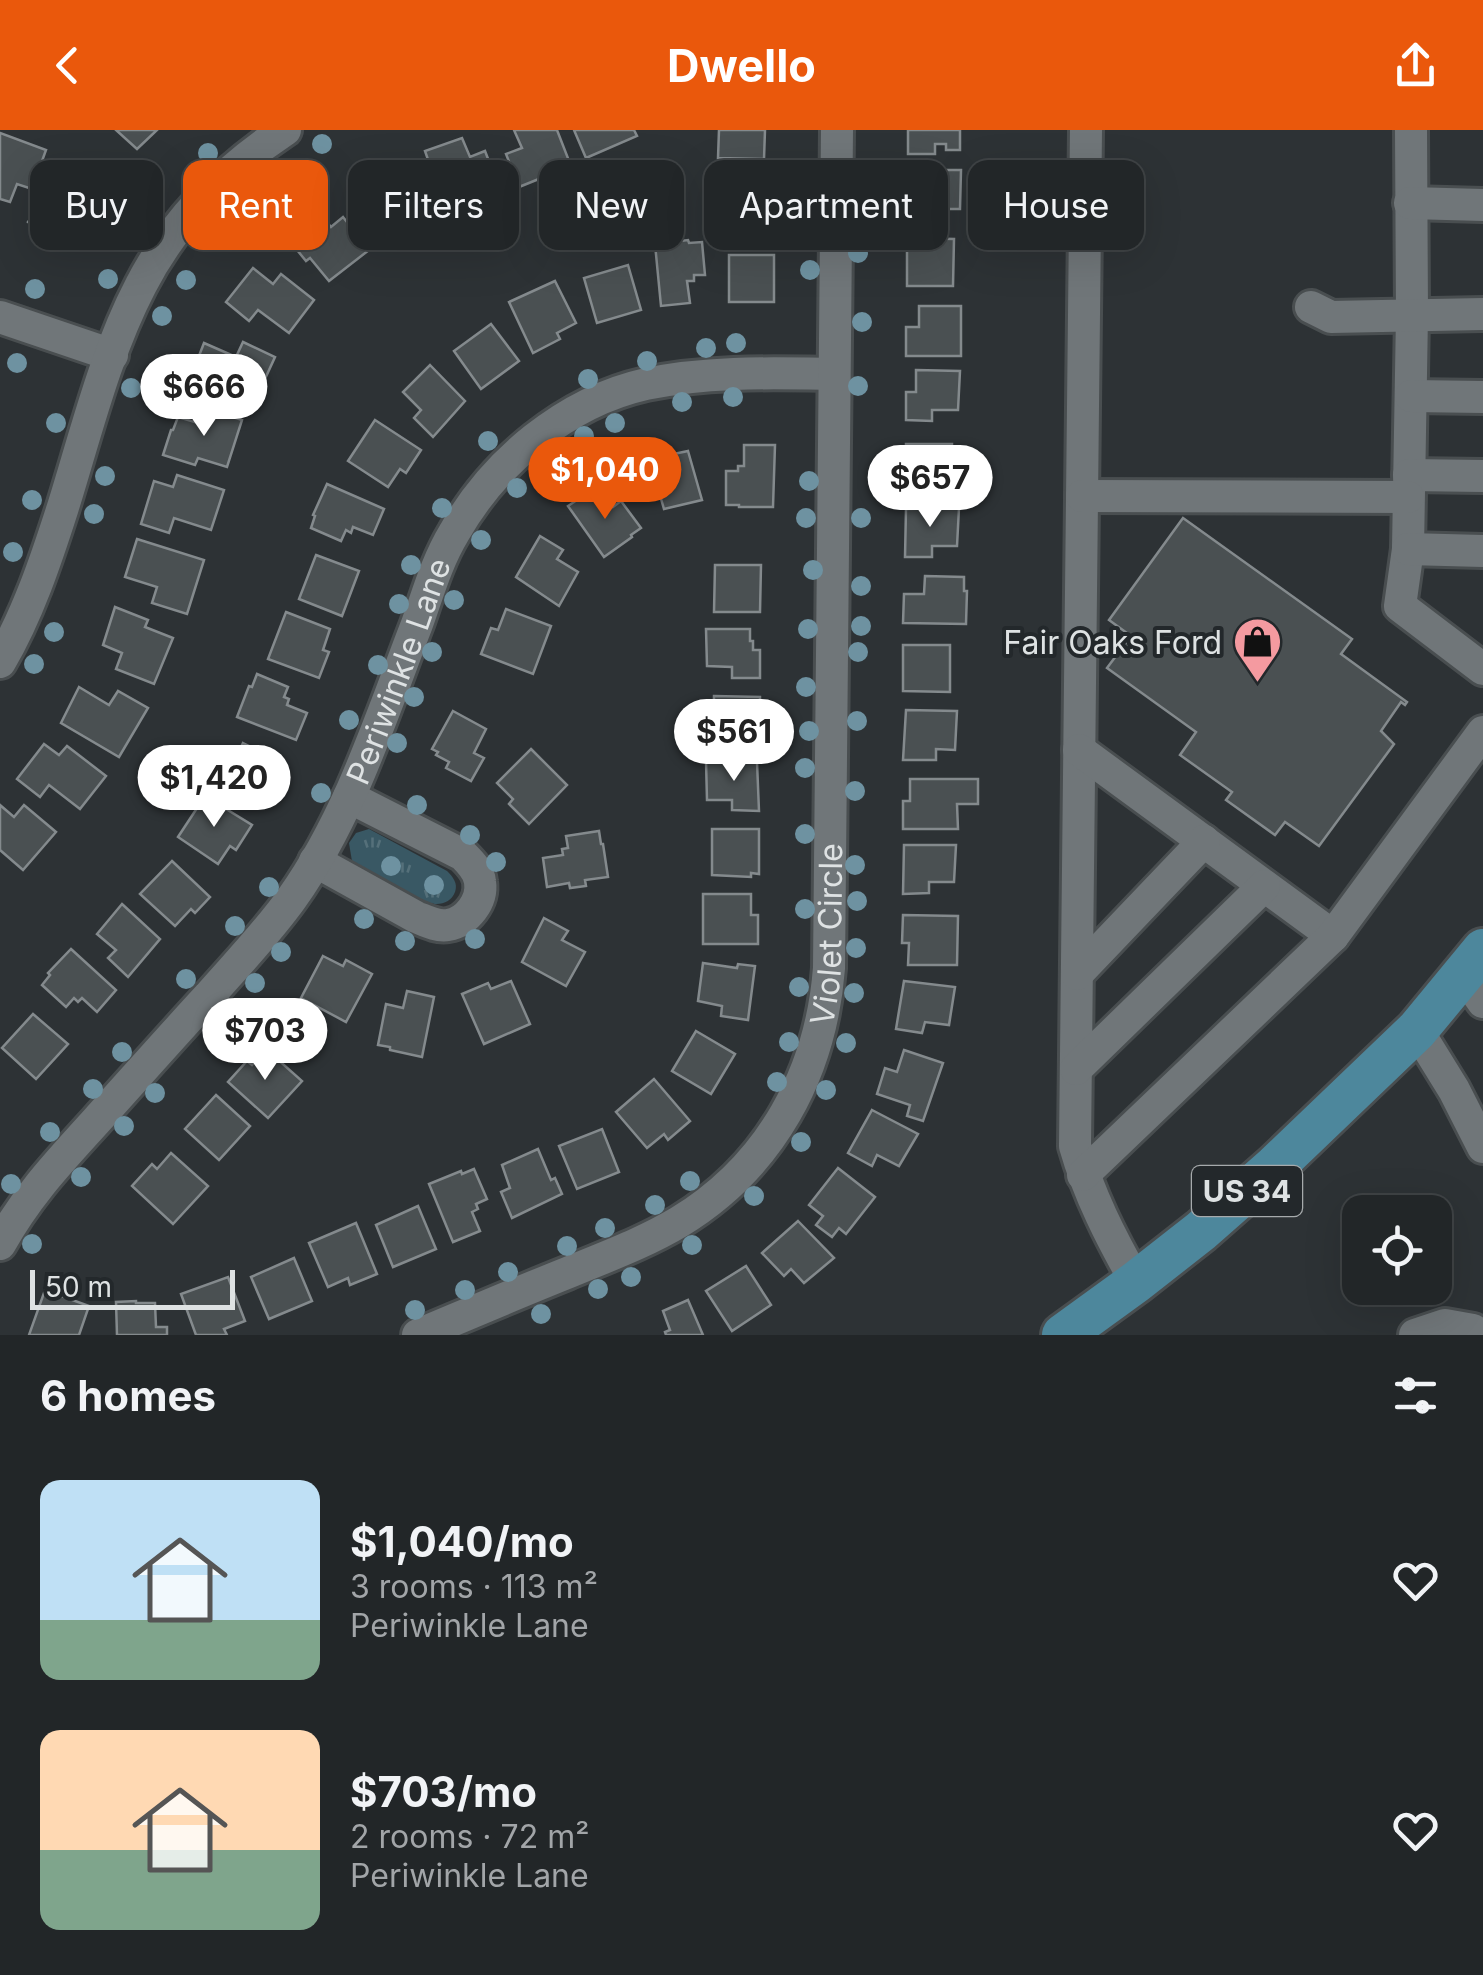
<!DOCTYPE html>
<meta charset="utf-8">
<style>
body{margin:0;font-family:Inter,sans-serif;background:#2e3234;color:#f1f3f6;height:100vh;display:flex;flex-direction:column;font-size:38px;white-space:nowrap}
*{box-sizing:border-box;margin:0}
p{font-size:32px;color:#a2a5a8}
.icon{flex:none;width:55px;height:55px;fill:none;stroke:currentColor;stroke-width:2;stroke-linecap:round;stroke-linejoin:round}
.map{position:relative;height:1205px;overflow:hidden}
.sheet{display:flex;flex-direction:column;background:#222628;flex:1}
.sheet>*{flex:none}
.top-card{position:absolute;left:30px;top:30px;width:1425px;height:90px;display:flex;gap:20px}
.fabs{position:absolute;left:1342px;top:1065px;display:grid;gap:20px}
.fabs a{display:grid;place-items:center;width:110px;height:110px;border-radius:20px;background:#222628;box-shadow:0 10px 40px #0002,0 0 0 2px #3f4345;font-size:50px}
.scale{position:absolute;left:30px;bottom:25px;width:205px;box-sizing:border-box;padding-left:10px;border:5px solid #dee2e3;border-top:0;font-size:28px;line-height:35px;white-space:nowrap;color:#dee2e3;-webkit-text-stroke:8px #23282b;paint-order:stroke}
.price{position:absolute;translate:-50% -85px;padding:0 22px;border-radius:35px;background:#fff;color:#222;font-size:32px;line-height:65px;filter:drop-shadow(0 2px 5px #0008)}
.price::after{content:'';position:absolute;left:50%;top:60px;width:30px;height:22px;margin-left:-15px;background:inherit;clip-path:polygon(0 0,100% 0,50% 100%)}
.price.current{background:#ea580c;color:#fff}
ul{padding:0;list-style:none}
li{display:flex;align-items:center;gap:30px;height:250px;padding:0 40px}
li span{display:grid;place-items:center;flex:none;width:280px;height:200px;border-radius:20px;color:#555}
li>.icon{margin-inline-start:auto}
span .icon{width:120px;height:120px;fill:#fffc;stroke-width:1}
li b{font-size:42px}
h2{display:flex;justify-content:space-between;align-items:center;height:120px;padding:0 40px;font-size:42px}
.chip{padding:0 35px;border-radius:20px;background:#222628;box-shadow:0 10px 40px #0002,0 0 0 2px #3f4345;font-size:35px;line-height:90px}
.chip.current{background:#ea580c;color:#fff}
header{display:flex;justify-content:space-between;align-items:center;height:130px;padding:0 40px;background:#ea580c;color:#fff;font-size:45px;font-weight:700}
.map>svg:first-child{display:block}
.grass{fill:url(#grass-tufts)}
.building{fill:#4a5052;stroke:#848a8d;stroke-width:2.5}
.lines{fill:none;stroke-linecap:round;stroke-linejoin:round}
.minor-casing{stroke:#494e50;stroke-width:38}
.major-casing{stroke:#494e50;stroke-width:48}
.minor{stroke:#707679;stroke-width:32}
.major{stroke:#4d879c;stroke-width:42}
.tree{fill:#6e92a1}
.labels{text-anchor:middle;dominant-baseline:central;stroke-width:8;stroke-linejoin:round;paint-order:stroke}
.shield{fill:#23282b;stroke:#a6aaac;stroke-width:2.5}
.shield-label{font-size:30px;font-weight:bold;fill:#dee2e3}
.poi-label{font-size:32px;fill:#dee2e3;stroke:#23282b;text-anchor:end}
.street-label{font-size:32px;fill:#dee2e3;stroke:#23282b}
</style>
<header><svg class="icon" aria-label="back" viewBox="0 0 24 24"><path d="M15 5l-7 7 7 7"/></svg>Dwello<svg class="icon" aria-label="share" viewBox="0 0 24 24"><path d="M12 15V3M7 8l5-5 5 5M5 13v7h14v-7"/></svg></header>
<div class="map">
<svg width="1483" height="1205" viewBox="0 0 1483 1205">
<defs>
<pattern id="grass-tufts" width="24" height="20" patternUnits="userSpaceOnUse" patternTransform="scale(2.5)"><rect width="24" height="20" fill="#395864"/><path d="M3 7l-1-3M5 7V3M7 7l1-3M15 17l-1-3M17 17v-4M19 17l1-3" fill="none" stroke="#55707a"/></pattern>
</defs>
<rect width="100%" height="100%" fill="#2d3235"/>
<!-- grass -->
<path class="grass" d="M369,699L447,741C453,747 458,753 455,762C452,770 445,774 436,774C423,774 365,740 352,731L349,713L356,703Z"/>
<!-- building -->
<g class="building">
<polygon points="116,0 157,0 137,19"/>
<polygon points="514,0 557,0 571,36 519,57 506,24 522,18"/>
<polygon points="574,0 634,0 637,6 586,28"/>
<polygon points="719,0 765,0 764,29 718,28"/>
<polygon points="908,0 960,0 960,20 946,20 946,14 935,14 935,24 908,24"/>
<polygon points="0,3 46,20 32,59 17,54 10,72 0,69"/>
<polygon points="462,8 470,27 485,21 500,60 454,78 443,50 436,53 425,21"/>
<polygon points="394,35 408,66 423,60 437,93 385,114 359,51"/>
<polygon points="69,37 114,70 95,96 88,92 76,93 61,113 49,104 47,106 28,92"/>
<polygon points="910,40 961,40 960,79 934,79 934,89 907,89"/>
<polygon points="318,81 331,97 343,87 369,120 329,151 310,128 306,131 284,104 306,87 307,90"/>
<polygon points="907,108 954,109 953,156 907,156"/>
<polygon points="688,110 689,113 702,112 705,145 694,145 694,151 687,151 690,173 661,176 655,114"/>
<rect x="729" y="125" width="45" height="47"/>
<polygon points="628,135 641,180 597,193 584,148"/>
<polygon points="253,138 273,154 281,144 314,170 289,203 258,180 249,191 226,172"/>
<polygon points="555,151 576,193 557,203 560,209 533,223 509,172"/>
<polygon points="919,176 961,176 961,226 906,226 906,197 919,197"/>
<polygon points="491,194 519,231 481,259 454,221"/>
<polygon points="243,212 275,227 252,277 190,249 204,213 236,227"/>
<polygon points="430,235 465,271 433,307 414,288 421,280 403,262"/>
<polygon points="916,240 960,241 958,280 932,280 932,291 906,290 906,262 916,262"/>
<polygon points="203,277 242,290 227,337 198,328 195,335 163,325 171,300 173,300 178,287 198,293"/>
<polygon points="375,290 421,320 406,343 400,339 388,357 348,331"/>
<polygon points="906,314 952,314 951,360 905,360"/>
<polygon points="744,315 775,315 773,377 739,377 739,375 726,375 726,341 738,341 738,336 744,336"/>
<polygon points="688,321 702,370 664,379 657,355 647,358 640,331"/>
<polygon points="177,345 224,360 211,400 174,388 169,403 141,394 154,351 173,357"/>
<polygon points="327,354 384,379 373,405 353,397 351,403 346,400 341,411 311,398 315,386 313,385"/>
<polygon points="592,360 604,377 610,372 613,377 621,371 641,398 631,405 632,407 604,427 568,376"/>
<polygon points="959,378 957,416 932,416 932,427 905,427 906,379"/>
<polygon points="1183,388 1352,509 1341,524 1407,572 1405,575 1401,572 1381,601 1394,614 1319,716 1285,692 1275,705 1226,670 1232,662 1180,625 1196,602 1107,538 1131,506 1109,490"/>
<polygon points="540,406 563,420 557,429 578,442 559,476 516,447"/>
<polygon points="137,409 204,430 187,484 152,473 157,457 125,447"/>
<polygon points="316,425 359,441 342,486 299,469"/>
<polygon points="715,435 761,435 760,482 714,482"/>
<polygon points="925,446 964,447 964,461 967,461 966,494 903,493 904,464 924,464"/>
<polygon points="115,477 148,490 145,497 173,508 154,554 116,539 122,523 103,515"/>
<polygon points="506,479 551,496 533,544 481,524 491,498 498,500"/>
<polygon points="286,482 330,499 323,520 329,522 319,548 268,529"/>
<polygon points="706,499 750,499 750,511 753,511 753,520 760,520 760,548 732,548 732,537 707,536"/>
<polygon points="903,515 950,515 950,562 903,561"/>
<polygon points="257,544 288,557 284,567 289,569 287,575 307,583 296,610 237,587 249,556 252,557"/>
<polygon points="79,557 109,575 118,561 148,578 119,627 61,593"/>
<polygon points="714,566 760,567 760,613 713,613"/>
<polygon points="906,580 957,581 955,620 936,619 936,630 903,630"/>
<polygon points="453,581 486,599 474,623 484,628 471,651 446,638 449,632 436,625 438,622 432,619"/>
<polygon points="243,613 284,633 264,674 223,654"/>
<polygon points="44,614 59,625 67,616 106,646 80,679 49,655 40,667 17,649"/>
<polygon points="531,619 567,655 529,694 509,674 513,669 497,653"/>
<polygon points="706,631 757,632 759,681 732,680 732,670 707,670"/>
<polygon points="910,649 978,649 978,674 957,674 958,699 903,699 903,671 910,671"/>
<polygon points="205,666 252,695 236,720 230,716 218,734 178,707"/>
<polygon points="0,675 14,687 24,675 56,702 23,740 0,720"/>
<polygon points="712,699 759,699 759,744 751,743 751,747 712,745"/>
<polygon points="599,701 601,714 603,714 608,747 585,750 586,756 570,758 569,753 547,757 543,728 563,725 562,719 568,718 566,706"/>
<polygon points="904,715 956,715 954,752 929,752 929,763 903,764"/>
<polygon points="172,731 210,767 195,783 191,779 175,796 140,764"/>
<polygon points="703,764 751,764 751,785 758,785 758,814 703,814"/>
<polygon points="122,774 160,809 128,847 108,828 116,820 97,804"/>
<polygon points="903,785 958,786 957,835 908,835 909,813 902,813"/>
<polygon points="544,788 568,801 562,810 585,822 566,856 522,832"/>
<polygon points="71,819 116,860 97,882 82,868 78,872 74,868 66,877 42,855 50,845 48,843"/>
<polygon points="323,826 343,836 346,830 372,844 346,892 301,868"/>
<polygon points="703,833 737,838 738,834 755,836 748,890 721,886 722,876 698,871"/>
<polygon points="511,851 530,894 484,914 462,864 488,853 491,859"/>
<polygon points="904,851 955,857 949,895 925,892 922,903 896,899"/>
<polygon points="407,861 434,867 422,927 390,920 390,917 378,915 386,874 403,878"/>
<polygon points="33,884 68,914 36,949 2,918"/>
<polygon points="696,901 735,924 711,964 672,941"/>
<polygon points="266,919 302,951 268,988 228,952 247,931 252,935"/>
<polygon points="904,920 943,933 923,991 907,986 910,975 877,964 885,938 897,942"/>
<polygon points="654,949 690,991 668,1010 664,1004 647,1018 616,982"/>
<polygon points="216,965 250,996 219,1030 185,999"/>
<polygon points="872,980 918,1004 899,1036 877,1025 872,1036 848,1023"/>
<polygon points="602,999 619,1042 577,1059 559,1016"/>
<polygon points="538,1019 551,1050 555,1048 562,1064 512,1088 501,1062 510,1058 502,1035"/>
<polygon points="171,1023 208,1056 173,1094 132,1056 152,1034 157,1039"/>
<polygon points="838,1038 875,1067 846,1104 839,1098 832,1107 816,1095 823,1086 809,1075"/>
<polygon points="474,1039 487,1069 476,1074 478,1079 472,1082 480,1101 453,1112 429,1054 461,1041 462,1044"/>
<polygon points="418,1076 436,1119 393,1137 376,1095"/>
<polygon points="798,1091 834,1128 804,1153 791,1139 784,1146 762,1123"/>
<polygon points="356,1093 377,1144 350,1155 348,1148 328,1157 309,1113"/>
<polygon points="294,1128 312,1171 269,1189 251,1147"/>
<polygon points="746,1136 771,1175 732,1201 706,1161"/>
<polygon points="228,1147 245,1191 224,1199 227,1205 196,1205 181,1164"/>
<polygon points="45,1160 89,1176 79,1205 29,1205"/>
<polygon points="688,1170 703,1205 666,1205 665,1202 670,1200 663,1181"/>
<polygon points="136,1171 136,1173 155,1173 156,1197 167,1197 167,1205 117,1205 116,1172"/>
</g>
<g class="lines">
<defs>
<g id="minor">
<path d="M1086,0L1075,1016C1089,1065 1111,1108 1136,1152"/>
<polyline points="1411,0 1412,185 1408,419 1400,476 1483,539"/>
<polyline points="1410,73 1483,75"/>
<polyline points="1311,177 1331,187 1483,184"/>
<polyline points="0,187 112,225"/>
<polyline points="1411,266 1483,267"/>
<polyline points="1409,345 1483,346"/>
<polyline points="1082,366 1408,367"/>
<polyline points="1408,419 1483,421"/>
<path d="M0,532C28,484 46,430 63,377C86,303 105,224 141,155C174,91 226,39 285,0"/>
<polyline points="1079,620 1333,806"/>
<path d="M315,731L416,787C426,791 437,797 448,795C467,792 483,771 480,752C479,741 471,733 463,725L349,667"/>
<polyline points="1077,844 1204,711"/>
<polyline points="1464,845 1483,872"/>
<polyline points="1417,900 1454,960 1483,1017"/>
<polyline points="1076,939 1264,756"/>
<polyline points="1083,1045 1333,806 1483,602"/>
<path id="s1" d="M0,1114C28,1064 59,1032 97,990C134,949 171,907 209,866C237,834 267,803 292,768C350,686 381,587 417,494C428,463 437,431 454,403C494,332 566,272 646,254C708,241 771,243 834,244"/>
<path id="s2" d="M418,1205C468,1184 517,1163 567,1143C605,1127 644,1113 679,1092C771,1036 821,943 829,838L837,0"/>
<polyline points="1415,1205 1445,1195 1473,1200 1476,1205"/>
</g>
<polyline id="major" points="1063,1205 1136,1152 1201,1101 1275,1036 1417,900 1483,820"/>
</defs>
<!-- minor casing -->
<use href="#minor" class="minor-casing"/>
<!-- major casing -->
<use href="#major" class="major-casing"/>
<!-- minor -->
<use href="#minor" class="minor"/>
<!-- major -->
<use href="#major" class="major"/>
</g>
<!-- trees -->
<g class="tree">
<circle cx="322" cy="14" r="10"/>
<circle cx="208" cy="23" r="10"/>
<circle cx="281" cy="38" r="10"/>
<circle cx="865" cy="50" r="10"/>
<circle cx="244" cy="73" r="10"/>
<circle cx="148" cy="87" r="10"/>
<circle cx="815" cy="87" r="10"/>
<circle cx="212" cy="111" r="10"/>
<circle cx="858" cy="123" r="10"/>
<circle cx="810" cy="140" r="10"/>
<circle cx="108" cy="149" r="10"/>
<circle cx="186" cy="150" r="10"/>
<circle cx="35" cy="159" r="10"/>
<circle cx="162" cy="186" r="10"/>
<circle cx="862" cy="192" r="10"/>
<circle cx="736" cy="213" r="10"/>
<circle cx="706" cy="218" r="10"/>
<circle cx="647" cy="231" r="10"/>
<circle cx="17" cy="233" r="10"/>
<circle cx="588" cy="249" r="10"/>
<circle cx="858" cy="256" r="10"/>
<circle cx="131" cy="258" r="10"/>
<circle cx="733" cy="267" r="10"/>
<circle cx="682" cy="272" r="10"/>
<circle cx="56" cy="293" r="10"/>
<circle cx="615" cy="293" r="10"/>
<circle cx="584" cy="306" r="10"/>
<circle cx="488" cy="311" r="10"/>
<circle cx="105" cy="346" r="10"/>
<circle cx="809" cy="351" r="10"/>
<circle cx="517" cy="358" r="10"/>
<circle cx="32" cy="370" r="10"/>
<circle cx="442" cy="378" r="10"/>
<circle cx="94" cy="384" r="10"/>
<circle cx="806" cy="388" r="10"/>
<circle cx="861" cy="388" r="10"/>
<circle cx="481" cy="410" r="10"/>
<circle cx="13" cy="422" r="10"/>
<circle cx="411" cy="435" r="10"/>
<circle cx="813" cy="440" r="10"/>
<circle cx="861" cy="456" r="10"/>
<circle cx="454" cy="470" r="10"/>
<circle cx="399" cy="474" r="10"/>
<circle cx="861" cy="496" r="10"/>
<circle cx="808" cy="499" r="10"/>
<circle cx="54" cy="502" r="10"/>
<circle cx="432" cy="522" r="10"/>
<circle cx="858" cy="522" r="10"/>
<circle cx="34" cy="534" r="10"/>
<circle cx="378" cy="535" r="10"/>
<circle cx="806" cy="557" r="10"/>
<circle cx="414" cy="567" r="10"/>
<circle cx="349" cy="590" r="10"/>
<circle cx="857" cy="591" r="10"/>
<circle cx="809" cy="601" r="10"/>
<circle cx="397" cy="613" r="10"/>
<circle cx="805" cy="638" r="10"/>
<circle cx="855" cy="661" r="10"/>
<circle cx="321" cy="663" r="10"/>
<circle cx="417" cy="675" r="10"/>
<circle cx="805" cy="704" r="10"/>
<circle cx="470" cy="705" r="10"/>
<circle cx="496" cy="732" r="10"/>
<circle cx="855" cy="735" r="10"/>
<circle cx="391" cy="736" r="10"/>
<circle cx="434" cy="755" r="10"/>
<circle cx="269" cy="757" r="10"/>
<circle cx="857" cy="771" r="10"/>
<circle cx="805" cy="779" r="10"/>
<circle cx="364" cy="789" r="10"/>
<circle cx="235" cy="796" r="10"/>
<circle cx="475" cy="809" r="10"/>
<circle cx="405" cy="811" r="10"/>
<circle cx="856" cy="818" r="10"/>
<circle cx="281" cy="822" r="10"/>
<circle cx="186" cy="849" r="10"/>
<circle cx="255" cy="853" r="10"/>
<circle cx="799" cy="857" r="10"/>
<circle cx="854" cy="863" r="10"/>
<circle cx="216" cy="893" r="10"/>
<circle cx="789" cy="912" r="10"/>
<circle cx="846" cy="913" r="10"/>
<circle cx="122" cy="922" r="10"/>
<circle cx="777" cy="952" r="10"/>
<circle cx="93" cy="959" r="10"/>
<circle cx="826" cy="960" r="10"/>
<circle cx="155" cy="963" r="10"/>
<circle cx="124" cy="996" r="10"/>
<circle cx="50" cy="1002" r="10"/>
<circle cx="801" cy="1012" r="10"/>
<circle cx="81" cy="1047" r="10"/>
<circle cx="690" cy="1051" r="10"/>
<circle cx="11" cy="1054" r="10"/>
<circle cx="754" cy="1066" r="10"/>
<circle cx="655" cy="1075" r="10"/>
<circle cx="605" cy="1098" r="10"/>
<circle cx="32" cy="1114" r="10"/>
<circle cx="692" cy="1115" r="10"/>
<circle cx="567" cy="1116" r="10"/>
<circle cx="508" cy="1142" r="10"/>
<circle cx="631" cy="1147" r="10"/>
<circle cx="598" cy="1159" r="10"/>
<circle cx="465" cy="1160" r="10"/>
<circle cx="415" cy="1180" r="10"/>
<circle cx="541" cy="1184" r="10"/>
</g>
<!-- icons -->
<defs>
<symbol id="shop-pin" viewBox="-11 -11 22 30"><path d="M0 17L-7.5 6A9.5 9.5 0 1 1 7.5 6Z" fill="#f49aa0" stroke="#23282b"/><path d="M-5-2.5h2.3a2.7 3.5 0 0 1 5.4 0H5L5.5 6h-11ZM-1.5-2.5h3a1.5 2.3 0 0 0-3 0Z" fill="#111"/></symbol>
</defs>
<g fill-rule="evenodd">
<use href="#shop-pin" x="1230" y="484" width="55" height="75"/>
</g>
<g class="labels">
<!-- shield labels -->
<rect class="shield" x="1192" y="1036" width="110" height="50" rx="8"/>
<g class="shield-label">
<text x="1247" y="1061">US 34</text>
</g>
<!-- poi labels -->
<g class="poi-label">
<text x="1222" y="512">Fair Oaks Ford</text>
</g>
<!-- street labels -->
<g class="street-label">
<text stroke="none"><textPath href="#s1" startOffset="705">Periwinkle Lane</textPath></text>
<text stroke="none"><textPath href="#s2" startOffset="625">Violet Circle</textPath></text>
</g>
</g>
</svg>
<div class="fabs">
<a><svg class="icon" aria-label="locate" viewBox="0 0 24 24"><circle cx="12" cy="12" r="6"/><path d="M12 2v4M12 18v4M2 12h4M18 12h4"/></svg></a>
</div>
<div class="scale">50 m</div>
<b class="price" style="left:204px;top:309px">$666</b>
<b class="price current" style="left:605px;top:392px">$1,040</b>
<b class="price" style="left:930px;top:400px">$657</b>
<b class="price" style="left:734px;top:654px">$561</b>
<b class="price" style="left:214px;top:700px">$1,420</b>
<b class="price" style="left:265px;top:953px">$703</b>
<div class="top-card">
<a class="chip">Buy</a>
<a class="chip current">Rent</a>
<a class="chip">Filters</a>
<a class="chip">New</a>
<a class="chip">Apartment</a>
<a class="chip">House</a>
</div>
</div>
<section class="sheet">
<h2>6 homes<svg class="icon" aria-label="filters" viewBox="0 0 24 24"><path d="M4 7h16M4 17h16"/><circle cx="9" cy="7" r="2"/><circle cx="15" cy="17" r="2"/></svg></h2>
<ul>
<li><span style="background:linear-gradient(#bfe0f5 70%,#7fa58c 0)"><svg class="icon" aria-label="home" viewBox="0 0 24 24"><path d="M3 11l9-7 9 7M6 9v11h12V9"/></svg></span><div><b>$1,040/mo</b><p>3 rooms · 113 m²</p><p>Periwinkle Lane</p></div><svg class="icon" aria-label="heart" viewBox="0 0 24 24"><path d="M12 20l-8-8c-3-5 5-10 8-4 3-6 11-1 8 4z"/></svg></li>
<li><span style="background:linear-gradient(#ffd9b3 60%,#7fa58c 0)"><svg class="icon" aria-label="home" viewBox="0 0 24 24"><path d="M3 11l9-7 9 7M6 9v11h12V9"/></svg></span><div><b>$703/mo</b><p>2 rooms · 72 m²</p><p>Periwinkle Lane</p></div><svg class="icon" aria-label="heart" viewBox="0 0 24 24"><path d="M12 20l-8-8c-3-5 5-10 8-4 3-6 11-1 8 4z"/></svg></li>
</ul>
</section>
